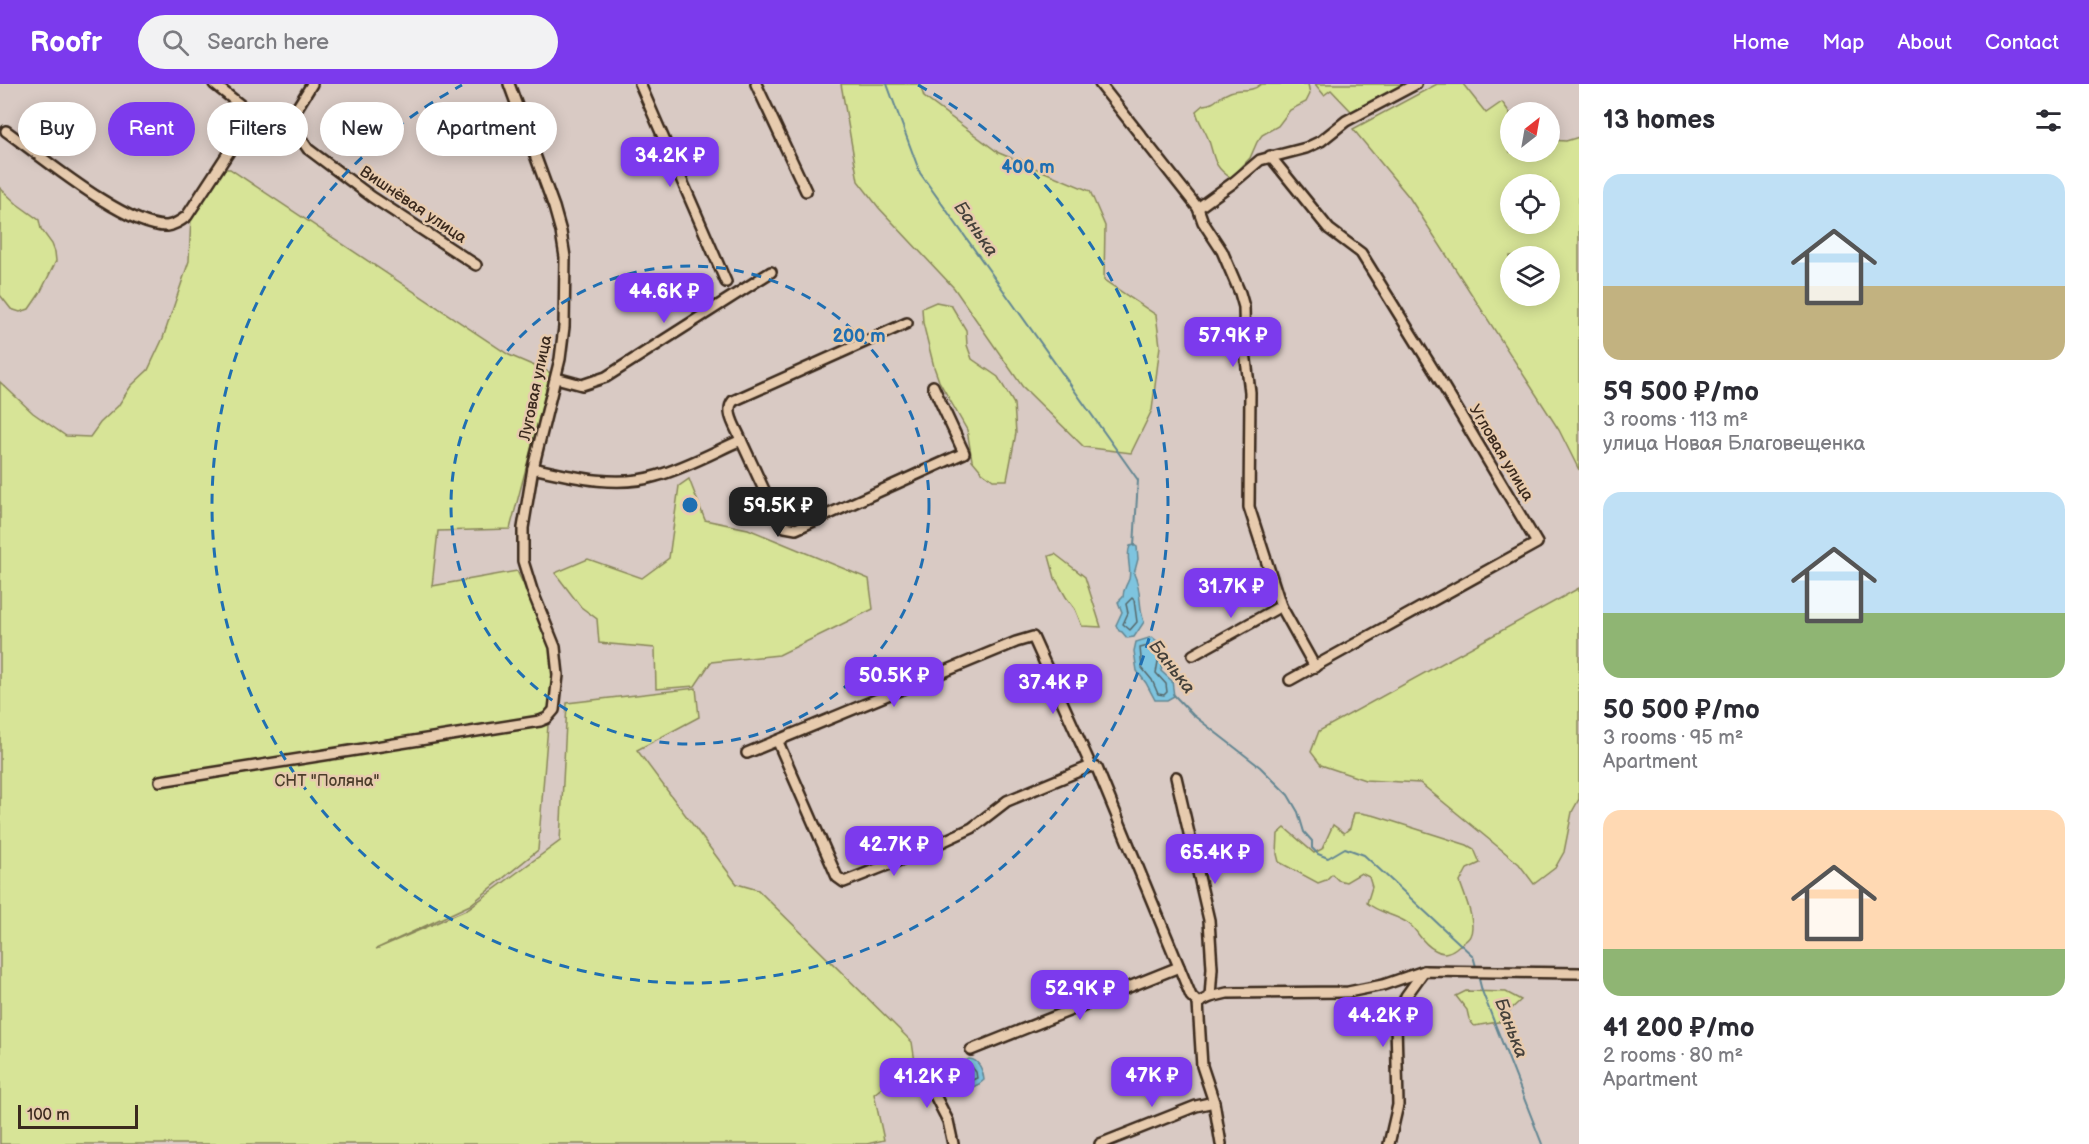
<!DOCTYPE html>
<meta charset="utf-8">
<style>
body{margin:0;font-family:"Balsamiq Sans",sans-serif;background:#f2f2f3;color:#2b2b33;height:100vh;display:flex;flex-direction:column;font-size:22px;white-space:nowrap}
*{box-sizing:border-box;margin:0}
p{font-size:20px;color:#7c7c81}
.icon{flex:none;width:33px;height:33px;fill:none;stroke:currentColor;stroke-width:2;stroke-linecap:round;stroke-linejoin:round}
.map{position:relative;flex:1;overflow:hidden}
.drawer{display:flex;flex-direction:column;background:#fff;width:510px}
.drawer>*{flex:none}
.top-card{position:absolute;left:18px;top:18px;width:570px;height:54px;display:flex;gap:12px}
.needle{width:39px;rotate:31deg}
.fabs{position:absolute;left:1500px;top:18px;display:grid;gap:12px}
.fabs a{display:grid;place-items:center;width:60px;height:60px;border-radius:50%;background:#fff;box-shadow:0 3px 15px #0003;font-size:30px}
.scale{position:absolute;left:18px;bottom:15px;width:120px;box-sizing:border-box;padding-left:6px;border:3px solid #3b2a1e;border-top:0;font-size:16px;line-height:21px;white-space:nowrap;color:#3b2a1e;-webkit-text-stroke:4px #e7cbae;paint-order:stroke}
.price{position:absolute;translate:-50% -51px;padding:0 14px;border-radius:12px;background:#7c3aed;color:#fff;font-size:20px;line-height:39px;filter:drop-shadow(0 2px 3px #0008)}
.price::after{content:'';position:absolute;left:50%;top:36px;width:18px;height:14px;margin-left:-9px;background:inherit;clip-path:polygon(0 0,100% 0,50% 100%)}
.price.selected{background:#222;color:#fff}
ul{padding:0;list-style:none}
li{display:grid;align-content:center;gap:12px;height:318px;padding:0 24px}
li span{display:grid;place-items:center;height:186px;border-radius:18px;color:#555}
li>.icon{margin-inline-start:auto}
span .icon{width:108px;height:108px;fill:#fffc;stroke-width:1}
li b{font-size:26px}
h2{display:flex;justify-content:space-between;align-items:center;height:72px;padding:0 24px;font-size:26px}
.chip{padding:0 21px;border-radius:27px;background:#fff;box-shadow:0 3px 15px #0003;font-size:21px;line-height:54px}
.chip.selected{background:#7c3aed;color:#fff}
header{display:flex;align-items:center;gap:36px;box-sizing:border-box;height:84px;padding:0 30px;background:#7c3aed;color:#fff}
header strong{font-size:28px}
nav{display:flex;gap:33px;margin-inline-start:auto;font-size:21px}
.search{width:420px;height:54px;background:#f2f2f3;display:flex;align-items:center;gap:15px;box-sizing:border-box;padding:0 21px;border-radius:33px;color:#7c7c81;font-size:22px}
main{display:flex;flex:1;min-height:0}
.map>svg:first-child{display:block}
.green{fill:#d7e497;stroke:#89875a;stroke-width:1.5;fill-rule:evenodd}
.water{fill:#7ec4df;stroke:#638692;stroke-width:1.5}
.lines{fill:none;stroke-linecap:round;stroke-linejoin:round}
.shore{stroke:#56686b;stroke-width:1.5}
.stream{stroke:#638692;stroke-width:2}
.street-casing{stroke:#3b2a1e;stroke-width:14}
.street{stroke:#e7cbae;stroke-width:9}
.ring{fill:none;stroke:#1f6fb2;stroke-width:3;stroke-dasharray:10 8}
.labels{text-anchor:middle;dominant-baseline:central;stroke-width:5;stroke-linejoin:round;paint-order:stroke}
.street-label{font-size:16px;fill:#3b2a1e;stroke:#e7cbae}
.park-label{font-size:16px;fill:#4b3d2a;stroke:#e7cbae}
.water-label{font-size:18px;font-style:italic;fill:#45413b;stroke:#e7cbae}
.centre{fill:#1f6fb2;stroke:#e7cbae;stroke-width:3}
.ring-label{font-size:18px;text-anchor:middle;font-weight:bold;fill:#1f6fb2;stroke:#e7cbae;stroke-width:5;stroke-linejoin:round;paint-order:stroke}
</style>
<header>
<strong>Roofr</strong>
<div class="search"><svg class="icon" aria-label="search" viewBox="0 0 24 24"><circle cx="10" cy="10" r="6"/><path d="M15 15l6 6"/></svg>Search here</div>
<nav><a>Home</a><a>Map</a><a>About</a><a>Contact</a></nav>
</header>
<main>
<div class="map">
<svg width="1579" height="1060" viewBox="0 0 1579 1060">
<rect width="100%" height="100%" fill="#d9cac4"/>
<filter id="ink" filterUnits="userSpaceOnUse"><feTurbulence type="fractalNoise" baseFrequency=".0167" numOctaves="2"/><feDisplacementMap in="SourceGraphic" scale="12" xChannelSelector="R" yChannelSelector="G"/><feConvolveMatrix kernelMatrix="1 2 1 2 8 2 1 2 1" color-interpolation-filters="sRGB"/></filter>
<g filter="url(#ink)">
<!-- green -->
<g class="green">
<polygon points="841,0 920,0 924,13 999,69 1090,107 1105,142 1104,196 1156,231 1160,262 1152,326 1131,369 1084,363 1022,302 954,204 879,124 858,97"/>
<path d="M1261,0H1308L1310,10L1306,18L1290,26L1278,42L1262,51L1257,58L1250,74L1231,94C1212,82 1215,73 1208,54C1204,44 1198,37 1196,27L1203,21C1217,20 1217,13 1228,9C1240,3 1250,10 1261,0Z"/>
<polygon points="1315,0 1404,0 1352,28 1331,6 1324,11"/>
<path d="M1437,0H1463L1486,29L1502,18L1510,29V68H1550V56L1566,57L1579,53V386L1559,346L1409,113L1353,45ZM1510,100H1550V140H1510ZM1510,172H1550V212H1510Z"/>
<path d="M224,85H230L509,271L551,289L510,445L438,447L432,502L517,487C537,529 568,582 549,629L538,766L470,821L376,865L466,826L560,757L567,619L696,604L699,633L637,666L737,800L758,806L912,958L915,978L874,1010L884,1056L867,1060H0V298L33,329L66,352L90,353L100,339L118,322L131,302L148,286L163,254L189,177L191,132Z"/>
<polygon points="0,104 17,120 39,136 41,145 52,160 55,168 56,177 40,209 29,225 20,228 11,225 0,211"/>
<polygon points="936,218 951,221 966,246 967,261 972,275 998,293 1014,320 1016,349 1007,396 993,396 982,388 972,376 967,346 939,297 934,283 923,239 922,224"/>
<polygon points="689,395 705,436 748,445 869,495 873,525 779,571 711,578 695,602 656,605 655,564 599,559 597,535 581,523 555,489 588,475 642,494 669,474 679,402"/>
<polygon points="1055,470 1085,493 1101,543 1082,542 1075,525 1066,513 1055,494 1049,472"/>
<polygon points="1579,504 1579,715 1572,728 1564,768 1555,784 1534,800 1519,780 1420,699 1365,696 1321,681 1311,668 1319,647"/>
<path d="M1354,729H1361L1376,732L1467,761L1474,765L1480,779L1467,785L1460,798C1464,811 1477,838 1470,852C1468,857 1460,860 1456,864C1449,869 1443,871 1435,866C1421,859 1419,848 1409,840C1398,831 1380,830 1367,819L1372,803L1369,793L1361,789L1346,798L1338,796L1332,790L1326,796L1318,799L1279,778L1277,770L1278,750L1285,744L1314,769L1322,765L1333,741L1344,749L1350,744Z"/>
<polygon points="1466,907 1506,908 1521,916 1508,928 1504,937 1474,942 1469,935 1467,926 1456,912"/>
</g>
<!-- water -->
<g class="water">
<path d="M1134,461L1137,463L1138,475L1134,490C1142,506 1138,522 1144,538L1134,553L1127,554L1122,548L1119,547L1116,541L1122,528L1118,518L1123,513C1123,505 1126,503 1129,495C1132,484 1125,473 1130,462Z"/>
<polygon points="1152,553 1158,558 1165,572 1161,587 1172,597 1174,612 1167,616 1155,616 1146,599 1137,587 1134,567 1136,558"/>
<path d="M969,975C979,975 983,987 984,996L979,1000L961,1009L955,1006L946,989L949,984Z"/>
</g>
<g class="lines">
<!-- shore -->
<g class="shore">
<polygon points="1132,514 1134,516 1137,538 1130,546 1123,540 1128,529 1126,520"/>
<polygon points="1152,561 1159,572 1156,589 1166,600 1167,608 1164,611 1158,610 1152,596 1142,584 1140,564"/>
<polygon points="971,982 976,988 977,994 960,1001 954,992 954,989"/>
</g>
<!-- stream -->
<g class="stream">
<polyline points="887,0 920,89 1138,396 1134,462"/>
<polyline points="1173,610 1193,631 1260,683 1288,711 1298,728 1304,748 1312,757 1312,764 1318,770 1328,774 1345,764 1364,771 1473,872 1477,886"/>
<polyline points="1478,891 1482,907 1542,1060"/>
</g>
<defs>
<g id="street">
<polyline points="214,0 253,31 262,34 286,33 294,29 312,0"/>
<polyline points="640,0 726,198"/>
<polyline points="756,0 806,107"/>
<polyline points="1100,0 1198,124 1203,138 1222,167 1240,209 1244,223 1245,268 1250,308 1249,423 1281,522 1315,583"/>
<polyline points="286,33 308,65 372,113 476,181"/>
<path d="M6,47C41,72 127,144 167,142C174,141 182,136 187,132L253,31"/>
<polyline points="1270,72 1329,145 1361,169 1441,298 1537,459 1290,596"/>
<polyline points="1198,124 1234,98 1260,76 1306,64 1321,57 1346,37 1416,0"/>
<polyline points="556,294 582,301 606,293 771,188"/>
<path d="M741,356C737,345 724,328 733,317L907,239"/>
<path d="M533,384C573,393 617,404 656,392C685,384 714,368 741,356L777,434L785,443L796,445L964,369L933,302"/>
<polyline points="1193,571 1281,522"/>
<polyline points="778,658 837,793 844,798 918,769 972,744 1007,717 1091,682"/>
<polyline points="747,669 1016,558 1033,553 1091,682 1097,684 1182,890 1191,912 1198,919 1202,982 1214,1018 1221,1060"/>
<polyline points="1176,693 1209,836 1212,884 1210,913"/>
<polyline points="160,697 540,637 547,634 554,626 558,591 555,563 532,506 523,477 523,444 533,384 560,275 564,243 565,173 561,148 554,123 509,0"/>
<polyline points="1198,919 1210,913 1227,909 1348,908 1383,901 1424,887 1579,889"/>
<polyline points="971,966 1179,883"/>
<polyline points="920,982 948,1037 953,1060"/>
<polyline points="1100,1060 1196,1022 1214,1018"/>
<polyline points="1389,1060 1398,1021 1396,939 1406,912 1424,887"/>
</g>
</defs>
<!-- street casing -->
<use href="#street" class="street-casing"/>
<!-- street -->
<use href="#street" class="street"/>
</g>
</g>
<!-- distance rings -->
<g class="ring">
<circle cx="690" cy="421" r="239"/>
<path d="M918 1A478 478 0 1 1 462 1"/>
</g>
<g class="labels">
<!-- street labels -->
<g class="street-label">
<text transform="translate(413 121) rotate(34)">Вишнёвая улица</text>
<text transform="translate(536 304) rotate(-78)">Луговая улица</text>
<text transform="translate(1501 369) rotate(59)">Угловая улица</text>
</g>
<!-- park labels -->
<g class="park-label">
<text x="327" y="697">СНТ "Поляна"</text>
</g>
<!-- water labels -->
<g class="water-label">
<text transform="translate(976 145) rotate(55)">Банька</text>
<text transform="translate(1172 583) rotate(52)">Банька</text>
<text transform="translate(1511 944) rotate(69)">Банька</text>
</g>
</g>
<circle cx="690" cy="421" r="9" class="centre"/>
<g class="ring-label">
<text x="1028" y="89">400 m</text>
<text x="859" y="258">200 m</text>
</g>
</svg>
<div class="fabs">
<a><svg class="needle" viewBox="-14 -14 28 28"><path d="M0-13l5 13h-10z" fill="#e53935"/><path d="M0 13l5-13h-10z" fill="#7c7c81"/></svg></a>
<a><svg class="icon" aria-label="locate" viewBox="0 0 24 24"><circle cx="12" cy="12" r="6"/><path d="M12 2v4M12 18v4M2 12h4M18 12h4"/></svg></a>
<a><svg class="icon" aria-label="layers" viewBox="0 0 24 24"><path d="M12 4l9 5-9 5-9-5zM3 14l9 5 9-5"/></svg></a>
</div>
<div class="scale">100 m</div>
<b class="price" style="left:670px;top:104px">34.2K ₽</b>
<b class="price" style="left:664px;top:240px">44.6K ₽</b>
<b class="price" style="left:1233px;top:284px">57.9K ₽</b>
<b class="price selected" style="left:778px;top:454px">59.5K ₽</b>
<b class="price" style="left:1231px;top:535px">31.7K ₽</b>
<b class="price" style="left:894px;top:624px">50.5K ₽</b>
<b class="price" style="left:1053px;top:631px">37.4K ₽</b>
<b class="price" style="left:894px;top:793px">42.7K ₽</b>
<b class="price" style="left:1215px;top:801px">65.4K ₽</b>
<b class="price" style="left:1080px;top:937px">52.9K ₽</b>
<b class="price" style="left:1383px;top:964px">44.2K ₽</b>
<b class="price" style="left:1152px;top:1024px">47K ₽</b>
<b class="price" style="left:927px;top:1025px">41.2K ₽</b>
<div class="top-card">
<a class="chip">Buy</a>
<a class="chip selected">Rent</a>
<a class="chip">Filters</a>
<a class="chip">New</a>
<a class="chip">Apartment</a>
</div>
</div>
<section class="drawer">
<h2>13 homes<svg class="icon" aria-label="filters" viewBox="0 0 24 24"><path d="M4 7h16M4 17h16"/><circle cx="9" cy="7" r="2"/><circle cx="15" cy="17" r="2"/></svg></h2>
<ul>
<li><span style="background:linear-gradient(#bfe0f5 60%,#c2b280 0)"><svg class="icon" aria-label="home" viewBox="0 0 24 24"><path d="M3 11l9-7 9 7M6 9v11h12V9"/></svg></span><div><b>59 500 ₽/mo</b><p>3 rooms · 113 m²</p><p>улица Новая Благовещенка</p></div></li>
<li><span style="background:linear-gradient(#bfe0f5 65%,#8fb573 0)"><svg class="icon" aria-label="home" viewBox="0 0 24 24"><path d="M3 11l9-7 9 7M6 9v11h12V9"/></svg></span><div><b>50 500 ₽/mo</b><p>3 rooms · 95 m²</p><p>Apartment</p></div></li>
<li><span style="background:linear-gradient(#ffd9b3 75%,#8fb573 0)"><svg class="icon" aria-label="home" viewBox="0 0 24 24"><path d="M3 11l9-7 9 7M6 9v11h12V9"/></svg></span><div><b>41 200 ₽/mo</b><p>2 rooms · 80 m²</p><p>Apartment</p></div></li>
</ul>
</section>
</main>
